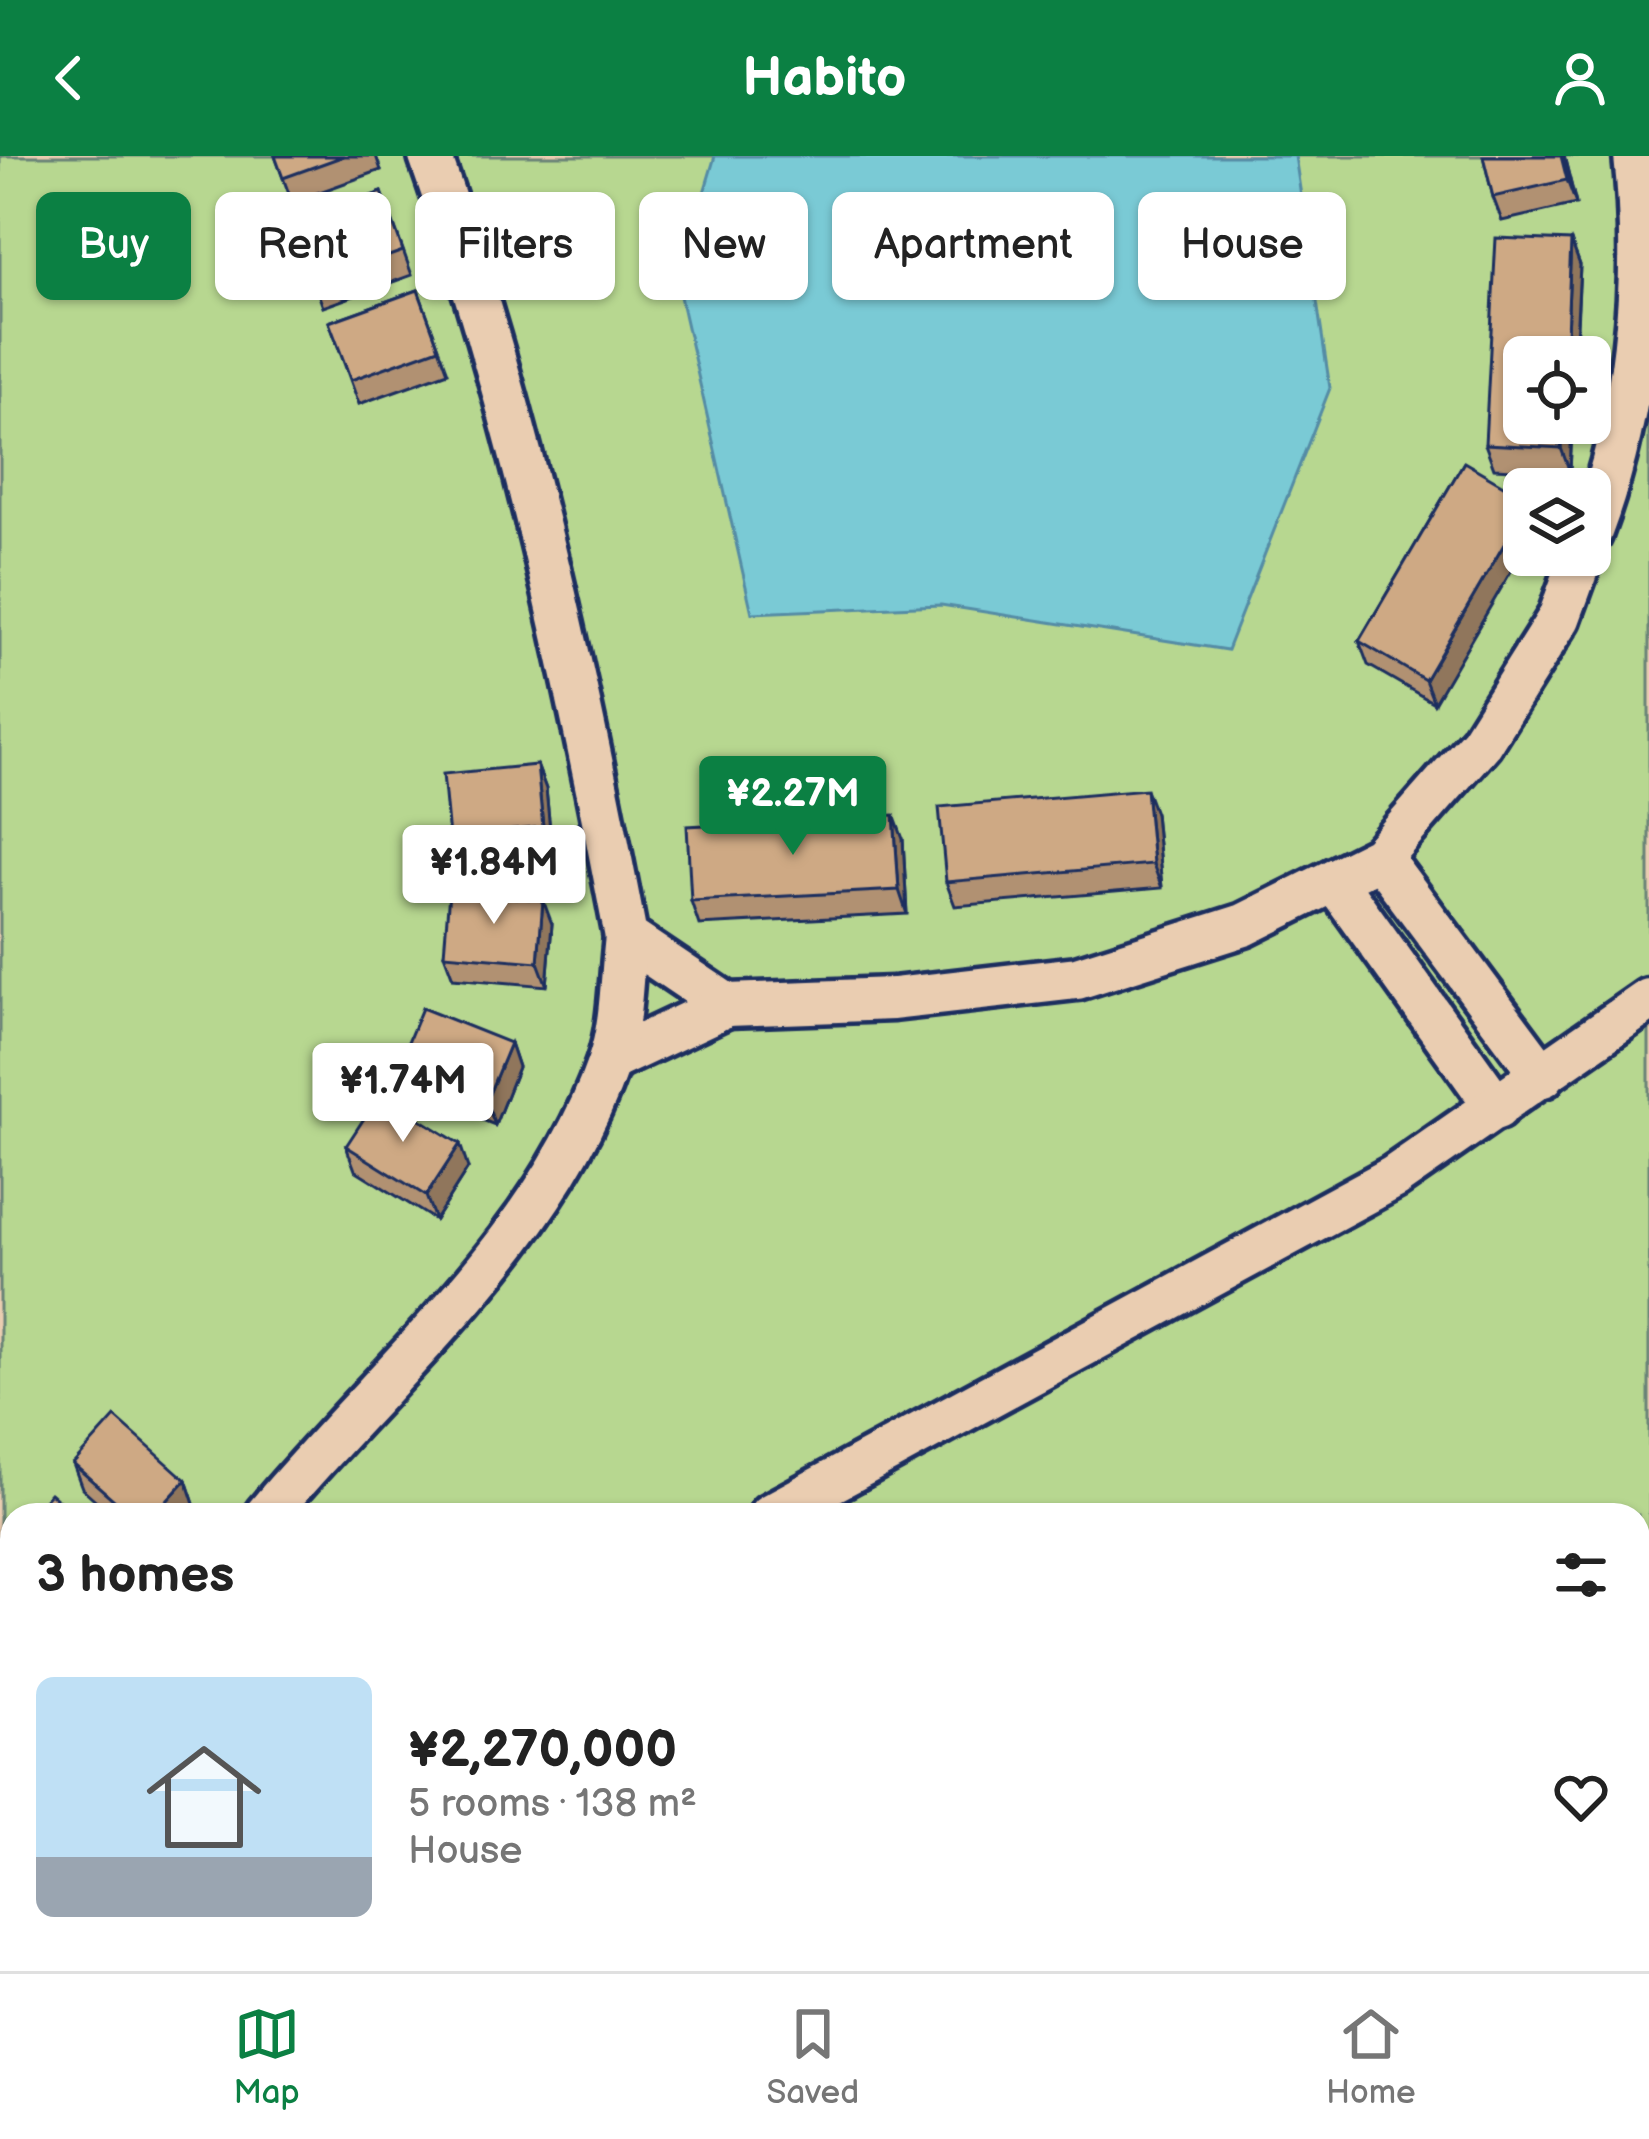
<!DOCTYPE html>
<meta charset="utf-8">
<style>
body{margin:0;font-family:"Balsamiq Sans",sans-serif;background:#f6f6f6;color:#222;height:100vh;display:flex;flex-direction:column;font-size:45px;white-space:nowrap}
*{box-sizing:border-box;margin:0}
p{font-size:39px;color:#767676}
.icon{flex:none;width:66px;height:66px;fill:none;stroke:currentColor;stroke-width:2;stroke-linecap:round;stroke-linejoin:round}
.map{position:relative;flex:1;overflow:hidden}
.side{position:absolute;left:0px;top:1347px;width:1650px;height:468px;display:flex;flex-direction:column;background:#fff;border-radius:36px 36px 0 0;box-shadow:0 3px 9px #0004}
.side>*{flex:none}
.banner{position:absolute;left:36px;top:36px;width:1578px;height:108px;display:flex;gap:24px}
.fabs{position:absolute;left:1503px;top:180px;display:grid;gap:24px}
.fabs a{display:grid;place-items:center;width:108px;height:108px;border-radius:18px;background:#fff;box-shadow:0 3px 9px #0004;font-size:60px}
.price{position:absolute;translate:-50% -102px;padding:0 27px;border-radius:12px;background:#fff;color:#222;font-size:39px;line-height:78px;filter:drop-shadow(0 3px 6px #0008)}
.price::after{content:'';position:absolute;left:50%;top:72px;width:36px;height:27px;margin-left:-18px;background:inherit;clip-path:polygon(0 0,100% 0,50% 100%)}
.price.on{background:#0b8043;color:#fff}
ul{padding:0;list-style:none}
li{display:flex;align-items:center;gap:36px;height:300px;padding:0 36px}
li span{display:grid;place-items:center;flex:none;width:336px;height:240px;border-radius:18px;color:#555}
li>.icon{margin-inline-start:auto}
span .icon{width:144px;height:144px;fill:#fffc;stroke-width:1}
li b{font-size:51px}
h2{display:flex;justify-content:space-between;align-items:center;height:144px;padding:0 36px;font-size:51px}
.chip{padding:0 42px;border-radius:18px;background:#fff;box-shadow:0 3px 9px #0004;font-size:42px;line-height:108px}
.chip.on{background:#0b8043;color:#fff}
header{display:flex;justify-content:space-between;align-items:center;height:156px;padding:0 36px;background:#0b8043;color:#fff;font-size:54px;font-weight:700}
.menu{display:flex;justify-content:space-around;align-items:center;height:168px;border-top:3px solid #e0e0e0;background:#fff;font-size:33px;color:#767676}
.menu a{display:grid;justify-items:center;gap:6px}
.menu .on{color:#0b8043}
.map>svg:first-child{display:block}
.green{fill:#b7d790;stroke:#698377;stroke-width:3;fill-rule:evenodd}
.water{fill:#7acad5;stroke:#548ca5;stroke-width:3}
.lines{fill:none;stroke-linecap:round;stroke-linejoin:round}
.minor-casing{stroke:#1b2f5e;stroke-width:51}
.minor{stroke:#eacdb1;stroke-width:42}
.wall{fill:#b19172;stroke:#1b2f5e;stroke-width:3}
.shaded-wall{fill:#90765c;stroke:#1b2f5e;stroke-width:3}
.building{fill:#cea984;stroke:#1b2f5e;stroke-width:3}
</style>
<header><svg class="icon" aria-label="back" viewBox="0 0 24 24"><path d="M15 5l-7 7 7 7"/></svg>Habito<svg class="icon" aria-label="person" viewBox="0 0 24 24"><circle cx="12" cy="8" r="4"/><path d="M4 21q1-7 8-7t8 7"/></svg></header>
<div class="map">
<svg width="1649" height="1815" viewBox="0 0 1649 1815">
<rect width="100%" height="100%" fill="#eacdb1"/>
<filter id="ink" filterUnits="userSpaceOnUse"><feTurbulence type="fractalNoise" baseFrequency=".00833" numOctaves="2"/><feDisplacementMap in="SourceGraphic" scale="24" xChannelSelector="R" yChannelSelector="G"/><feConvolveMatrix kernelMatrix="1 2 1 2 8 2 1 2 1" color-interpolation-filters="sRGB"/></filter>
<g filter="url(#ink)">
<!-- green -->
<path class="green" d="M0,0H1649V1815H0ZM1524,201H1590V267H1524ZM1524,333H1590V399H1524ZM12,1359H1638V1803H12Z"/>
<!-- water -->
<g class="water">
<polygon points="715,0 1295,0 1330,232 1227,494 941,449 752,457 677,127"/>
<polygon points="1649,1422 1649,1720 1638,1722 1638,1428"/>
<polygon points="1374,1803 1493,1803 1491,1815 1351,1815"/>
</g>
<g class="lines">
<defs>
<g id="minor">
<path d="M430,0C519,253 576,518 626,781L727,849L893,843L1077,822L1244,769L1380,701L1481,586L1559,462L1582,399"/>
<path d="M1590,378C1635,258 1649,127 1635,0"/>
<polyline points="1380,701 1543,920"/>
<polyline points="1334,724 1497,952"/>
<polyline points="610,904 727,849"/>
<path d="M266,1359C383,1217 546,1087 608,908C622,870 621,821 626,781"/>
<polyline points="770,1359 1394,1021 1649,844"/>
<polyline points="0,1660 12,1649"/>
<polyline points="175,1815 186,1803"/>
</g>
</defs>
<!-- minor casing -->
<use href="#minor" class="minor-casing"/>
<!-- minor -->
<use href="#minor" class="minor"/>
</g>
<!-- wall -->
<g class="wall">
<polygon points="275,0 376,0 381,14 292,46"/>
<polygon points="1483,0 1564,0 1576,48 1502,65 1493,41"/>
<polygon points="382,36 412,119 323,151 293,69"/>
<polygon points="1571,85 1580,109 1570,316 1494,312 1485,288"/>
<polygon points="418,134 448,216 359,248 329,166"/>
<polygon points="1464,306 1434,547 1368,509 1359,485"/>
<polygon points="537,609 546,633 552,695 458,704 449,681"/>
<polygon points="1155,657 1162,732 955,750 946,726"/>
<polygon points="903,683 907,758 699,769 691,745"/>
<polygon points="552,768 547,830 453,822 444,798"/>
<polygon points="510,887 518,911 495,969 407,934 398,910"/>
<polygon points="346,990 468,1012 435,1064 355,1014"/>
<polygon points="73,1308 186,1324 194,1348 184,1359 112,1359 82,1332"/>
<polygon points="0,1430 12,1441 12,1541 0,1530"/>
</g>
<!-- shaded-wall -->
<g class="shaded-wall">
<polygon points="1561,0 1564,0 1576,48 1567,24"/>
<polygon points="1571,85 1580,109 1575,201 1566,201"/>
<polygon points="1562,267 1572,267 1570,316 1561,292"/>
<polygon points="1524,354 1524,393 1434,547 1425,524"/>
<polygon points="537,609 546,633 552,695 543,671"/>
<polygon points="1146,633 1155,657 1162,732 1153,708"/>
<polygon points="894,659 903,683 907,758 899,734"/>
<polygon points="543,744 552,768 547,830 538,806"/>
<polygon points="510,887 518,911 495,969 486,945"/>
<polygon points="460,988 468,1012 435,1064 426,1040"/>
<polygon points="186,1324 194,1348 184,1359 154,1359"/>
</g>
<!-- building -->
<g class="building">
<polygon points="275,0 344,0 283,22"/>
<polygon points="1483,0 1561,0 1567,24 1493,41"/>
<polygon points="382,36 403,95 314,127 293,69"/>
<polygon points="1496,82 1571,85 1566,201 1524,201 1524,267 1562,267 1561,292 1485,288"/>
<polygon points="418,134 439,192 351,224 329,166"/>
<polygon points="1464,306 1524,341 1524,354 1425,524 1359,485"/>
<polygon points="537,609 543,671 449,681 443,618"/>
<polygon points="1146,633 1153,708 946,726 939,651"/>
<polygon points="894,659 899,734 691,745 687,670"/>
<polygon points="449,736 543,744 538,806 444,798"/>
<polygon points="422,852 510,887 486,945 398,910"/>
<polygon points="380,938 460,988 426,1040 346,990"/>
<polygon points="115,1261 186,1324 154,1359 131,1359 73,1308"/>
<polygon points="50,1337 75,1359 30,1359"/>
<polygon points="0,1430 12,1441 12,1521 10,1523 0,1514"/>
</g>
</g>
</svg>
<div class="fabs">
<a><svg class="icon" aria-label="locate" viewBox="0 0 24 24"><circle cx="12" cy="12" r="6"/><path d="M12 2v4M12 18v4M2 12h4M18 12h4"/></svg></a>
<a><svg class="icon" aria-label="layers" viewBox="0 0 24 24"><path d="M12 4l9 5-9 5-9-5zM3 14l9 5 9-5"/></svg></a>
</div>
<b class="price on" style="left:793px;top:702px">¥2.27M</b>
<b class="price" style="left:494px;top:771px">¥1.84M</b>
<b class="price" style="left:403px;top:989px">¥1.74M</b>
<div class="banner">
<a class="chip on">Buy</a>
<a class="chip">Rent</a>
<a class="chip">Filters</a>
<a class="chip">New</a>
<a class="chip">Apartment</a>
<a class="chip">House</a>
</div>
<section class="side">
<h2>3 homes<svg class="icon" aria-label="filters" viewBox="0 0 24 24"><path d="M4 7h16M4 17h16"/><circle cx="9" cy="7" r="2"/><circle cx="15" cy="17" r="2"/></svg></h2>
<ul>
<li><span style="background:linear-gradient(#bfe0f5 75%,#9aa5b1 0)"><svg class="icon" aria-label="home" viewBox="0 0 24 24"><path d="M3 11l9-7 9 7M6 9v11h12V9"/></svg></span><div><b>¥2,270,000</b><p>5 rooms · 138 m²</p><p>House</p></div><svg class="icon" aria-label="heart" viewBox="0 0 24 24"><path d="M12 20l-8-8c-3-5 5-10 8-4 3-6 11-1 8 4z"/></svg></li>
</ul>
</section>
</div>
<nav class="menu">
<a class="on"><svg class="icon" aria-label="map" viewBox="0 0 24 24"><path d="M3 6l6-2 6 2 6-2v14l-6 2-6-2-6 2zM9 4v14M15 6v14"/></svg>Map</a>
<a><svg class="icon" aria-label="saved" viewBox="0 0 24 24"><path d="M7 4h10v16l-5-4-5 4z"/></svg>Saved</a>
<a><svg class="icon" aria-label="home" viewBox="0 0 24 24"><path d="M3 11l9-7 9 7M6 9v11h12V9"/></svg>Home</a>
</nav>
